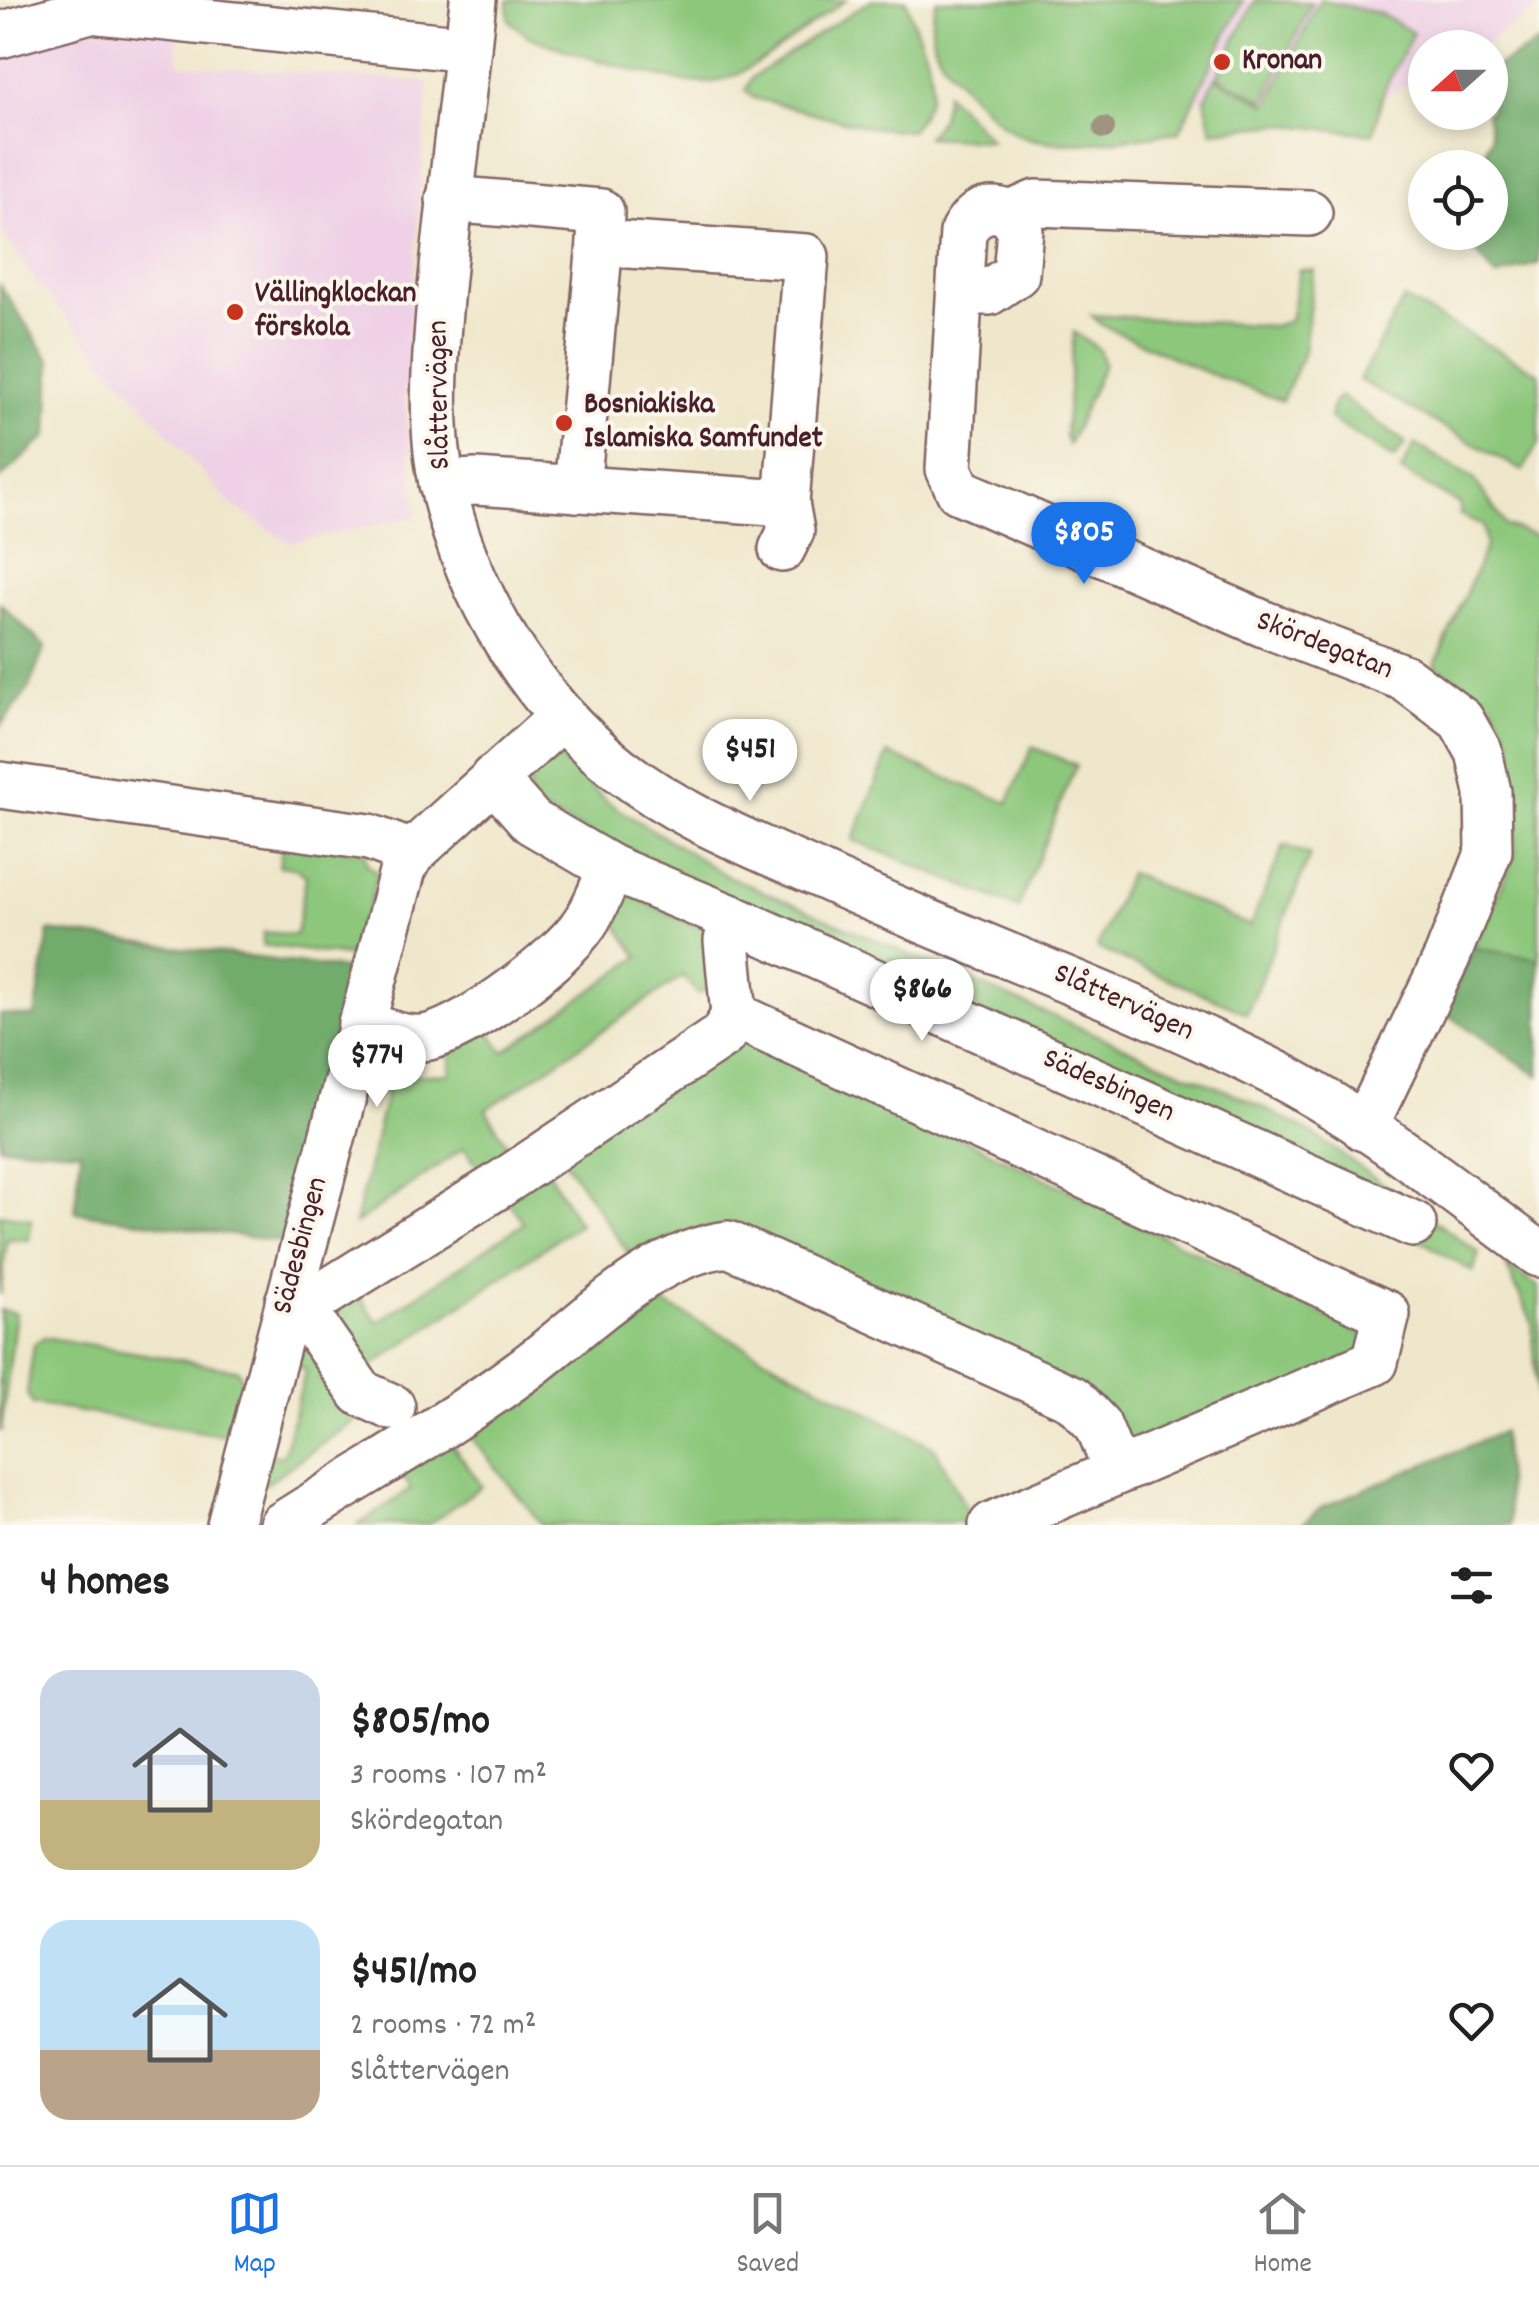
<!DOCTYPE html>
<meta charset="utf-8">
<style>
body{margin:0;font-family:Dekko,sans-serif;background:#f2f2f2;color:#222;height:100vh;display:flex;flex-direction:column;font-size:38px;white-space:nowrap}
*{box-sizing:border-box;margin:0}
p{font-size:32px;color:#767676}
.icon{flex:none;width:55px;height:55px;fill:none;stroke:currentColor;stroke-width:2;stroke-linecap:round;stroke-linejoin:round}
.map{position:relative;height:1525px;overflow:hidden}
.panel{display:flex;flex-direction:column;background:#fff;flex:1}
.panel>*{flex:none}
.needle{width:65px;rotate:249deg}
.fabs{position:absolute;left:1408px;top:30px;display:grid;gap:20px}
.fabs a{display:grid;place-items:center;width:100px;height:100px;border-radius:50%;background:#fff;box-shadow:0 5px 15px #0003;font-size:50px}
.price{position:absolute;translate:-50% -85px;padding:0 22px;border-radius:35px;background:#fff;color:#222;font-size:32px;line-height:65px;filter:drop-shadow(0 2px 5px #0008)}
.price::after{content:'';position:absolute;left:50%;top:60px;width:30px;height:22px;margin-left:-15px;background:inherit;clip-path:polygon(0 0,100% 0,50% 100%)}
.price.current{background:#1a73e8;color:#fff}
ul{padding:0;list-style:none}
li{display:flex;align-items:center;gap:30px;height:250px;padding:0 40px}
li span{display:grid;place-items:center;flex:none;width:280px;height:200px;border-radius:30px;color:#555}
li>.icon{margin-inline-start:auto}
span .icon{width:120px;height:120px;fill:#fffc;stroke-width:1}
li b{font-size:42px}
h2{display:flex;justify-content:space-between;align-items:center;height:120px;padding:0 40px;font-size:42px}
.menu{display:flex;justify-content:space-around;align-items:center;height:140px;border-top:2px solid #e0e0e0;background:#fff;font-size:28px;color:#767676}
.menu a{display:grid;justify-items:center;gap:5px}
.menu .current{color:#1a73e8}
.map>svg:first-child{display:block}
.built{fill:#efd0e6}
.green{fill:#8cc77c;stroke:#6b7354;stroke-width:2.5}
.forest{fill:#71ac6c;stroke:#5e664c;stroke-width:2.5}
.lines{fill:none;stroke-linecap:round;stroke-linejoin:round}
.minor-casing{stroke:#846563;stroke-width:50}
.minor{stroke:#fff;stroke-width:45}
.tree{fill:#9f9480}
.poi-dot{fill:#c8321e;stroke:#fbf7ec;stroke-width:4}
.labels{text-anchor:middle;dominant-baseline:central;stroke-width:8;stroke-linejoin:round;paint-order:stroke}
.poi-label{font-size:30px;font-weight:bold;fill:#4a1f2b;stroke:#fbf7ec;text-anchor:start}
.street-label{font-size:30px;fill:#4a1f2b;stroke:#fbf7ec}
</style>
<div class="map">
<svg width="1539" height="1525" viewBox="0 0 1539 1525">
<rect width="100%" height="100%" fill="#fbf7ec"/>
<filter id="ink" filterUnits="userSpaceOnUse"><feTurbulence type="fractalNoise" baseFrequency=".01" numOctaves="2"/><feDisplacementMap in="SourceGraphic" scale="20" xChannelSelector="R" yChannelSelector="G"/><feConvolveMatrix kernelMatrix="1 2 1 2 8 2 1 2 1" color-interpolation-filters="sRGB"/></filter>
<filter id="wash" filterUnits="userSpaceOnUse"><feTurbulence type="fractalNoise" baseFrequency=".0048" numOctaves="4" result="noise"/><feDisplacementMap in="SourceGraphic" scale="40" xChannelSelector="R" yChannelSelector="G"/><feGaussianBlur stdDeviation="2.25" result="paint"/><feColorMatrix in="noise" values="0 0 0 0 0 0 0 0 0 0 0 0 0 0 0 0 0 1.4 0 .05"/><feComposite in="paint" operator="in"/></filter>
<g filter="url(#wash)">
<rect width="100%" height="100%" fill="#efe7cb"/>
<!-- built -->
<g class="built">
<polygon points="966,0 1539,0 1539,6 1483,47 1425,48 1425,76 1345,116 1036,80"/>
<polygon points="54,29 177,31 178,64 429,82 404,397 417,516 290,543 230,504 34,280 0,228 0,44"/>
</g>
<!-- green -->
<g class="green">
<path d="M508,0H846C810,23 754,74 714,82C680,89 563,50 527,36L509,20Z"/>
<path d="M871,0H906C922,54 951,81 910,131L868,127L754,98L745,91L753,77Z"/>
<path d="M937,0H1243L1179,132C1133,137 1078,149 1032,139C1007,134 988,111 971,94C944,66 921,41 937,0Z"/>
<polygon points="1255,0 1312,3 1264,100 1217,76"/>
<polygon points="1320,0 1379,13 1413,33 1384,90 1373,134 1279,124 1212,131 1205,100 1215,78 1267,104"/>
<polygon points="946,93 991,140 927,137 941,118"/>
<polygon points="1299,270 1314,270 1304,352 1282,401 1200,370 1102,325 1091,315 1273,326 1290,321"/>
<polygon points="1404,299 1539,373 1539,442 1523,471 1359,380"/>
<polygon points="1074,332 1099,349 1104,364 1068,445 1065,436"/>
<polygon points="1340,396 1406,443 1394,459 1330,419 1333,404"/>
<polygon points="1415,444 1474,479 1506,526 1539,537 1539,959 1474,948 1515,855 1511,740 1493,705 1435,665 1486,546 1483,525 1460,515 1460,504 1401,471"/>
<polygon points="1032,747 1076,765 1018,908 853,840 888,754 1008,803"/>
<path d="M545,758L561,760L609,803L725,875L1250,1101L1312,1133L1479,1253L1473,1272L1270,1149L533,807C526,783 527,774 545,758Z"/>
<polygon points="283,841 365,852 367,865 378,872 356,957 262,945 264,932 296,935 306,876 295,868 279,866"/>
<polygon points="1284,845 1310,855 1247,1013 1097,948 1129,873 1250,926"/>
<polygon points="622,891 710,932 716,985 698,994 683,976 486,1110 513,1154 482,1171 464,1148 355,1224 390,1076 370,1068 374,1057 398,1049 399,1076 450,1074 450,1044 485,1024 504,1052 639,957 611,916"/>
<polygon points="740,1029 1363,1334 1368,1355 1133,1459 1100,1406 730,1237 640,1270 560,1154"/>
<polygon points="545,1166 579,1224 363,1372 323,1318 356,1292 378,1322 524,1223 504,1196"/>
<polygon points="0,1214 32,1219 29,1240 7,1239 0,1295"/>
<polygon points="1506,1266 1539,1287 1539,1424 1532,1322"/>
<polygon points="661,1302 935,1448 973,1522 542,1525 463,1427"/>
<polygon points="0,1310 16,1313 1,1431 0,1431"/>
<polygon points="298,1329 363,1415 265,1484 260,1479 266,1453 283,1456 306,1369 290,1364"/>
<polygon points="44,1337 238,1370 244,1381 237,1424 221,1435 33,1404 27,1394 34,1344"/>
<polygon points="445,1435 482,1486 427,1525 358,1525 411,1489 397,1468"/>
</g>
<!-- forest -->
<g class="forest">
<polygon points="1539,43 1539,263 1496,277 1461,233 1490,232 1490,168 1480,167 1491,136 1486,113 1490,112 1490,70"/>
<polygon points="0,285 51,362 48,435 0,479"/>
<polygon points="0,603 45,647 28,690 0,727"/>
<polygon points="49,931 352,970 282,1242 75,1212 81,1151 0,1146 0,1014 35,1017"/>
<polygon points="1474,948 1539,959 1539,1076 1444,1012"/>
<polygon points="1502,1432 1510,1525 1301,1525 1322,1507"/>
</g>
</g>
<g filter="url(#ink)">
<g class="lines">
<defs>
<g id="minor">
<path d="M473,0C463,100 449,199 440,299C435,361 429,426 443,487C468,596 531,700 619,769C679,816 749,843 818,874C966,943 1120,996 1267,1069C1364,1117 1452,1190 1539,1254"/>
<polyline points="0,35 90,10 468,49"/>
<polyline points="1011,214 1036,203 1309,213"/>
<path d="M963,292H989L1016,274L1020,230L1011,214C987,205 975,211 963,232L949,469L959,491L1264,624L1405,678L1461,720L1479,752L1488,792L1489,851L1447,957L1364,1128"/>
<polyline points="442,484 476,482 786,503 806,257 600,243 601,212 449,199"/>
<polyline points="577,489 600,243"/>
<polyline points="782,549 791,531 786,503"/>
<polyline points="493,778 532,822 611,868 732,918 1413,1224"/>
<polyline points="0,785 369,837 412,853"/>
<polyline points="732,918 727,941 734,1015 1387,1314 1375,1362 992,1525"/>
<path d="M361,1023C382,1030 406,1042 429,1037C470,1027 561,959 584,924C596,907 603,886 611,868"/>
<polyline points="288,1302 302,1308 361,1393 392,1407"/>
<polyline points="302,1308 496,1187 723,1035 734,1015"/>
<polyline points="230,1525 403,869 412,853 562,717"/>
<path d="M282,1525C361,1474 445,1428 521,1372C583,1327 647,1254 728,1244L1073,1399L1098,1425L1117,1471"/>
</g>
</defs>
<!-- minor casing -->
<use href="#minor" class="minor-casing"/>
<!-- minor -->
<use href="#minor" class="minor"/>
</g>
<!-- trees -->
<circle class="tree" cx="1104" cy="128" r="11"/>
</g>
<!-- markers -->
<g class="poi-dot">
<circle cx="1222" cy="62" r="10"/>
<circle cx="235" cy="312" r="10"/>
<circle cx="564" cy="423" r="10"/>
</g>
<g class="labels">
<!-- poi labels -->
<g class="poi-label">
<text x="1242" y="62">Kronan</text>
<text x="255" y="295">Vällingklockan<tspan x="255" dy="34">förskola</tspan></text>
<text x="584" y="406">Bosniakiska<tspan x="584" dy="34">Islamiska Samfundet</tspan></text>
</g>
<!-- street labels -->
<g class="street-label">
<text transform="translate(441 395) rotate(-91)">Slåttervägen</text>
<text transform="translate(1324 647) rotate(21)">Skördegatan</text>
<text transform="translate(1123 1004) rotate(24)">Slåttervägen</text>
<text transform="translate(1108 1087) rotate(24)">Sädesbingen</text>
<text transform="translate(302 1246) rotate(-75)">Sädesbingen</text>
</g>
</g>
</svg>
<div class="fabs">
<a><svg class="needle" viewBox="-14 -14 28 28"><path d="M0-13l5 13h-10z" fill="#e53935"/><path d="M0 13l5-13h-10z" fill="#767676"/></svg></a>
<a><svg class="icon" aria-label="locate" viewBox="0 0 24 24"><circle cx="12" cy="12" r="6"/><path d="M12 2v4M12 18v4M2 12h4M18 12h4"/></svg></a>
</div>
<b class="price current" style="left:1084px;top:587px">$805</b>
<b class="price" style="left:750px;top:804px">$451</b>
<b class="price" style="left:922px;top:1044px">$866</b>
<b class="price" style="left:377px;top:1110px">$774</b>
</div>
<section class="panel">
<h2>4 homes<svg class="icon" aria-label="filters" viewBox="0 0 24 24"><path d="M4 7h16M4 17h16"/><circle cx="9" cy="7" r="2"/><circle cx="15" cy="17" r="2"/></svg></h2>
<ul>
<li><span style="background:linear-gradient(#c9d6e8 65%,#c2b280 0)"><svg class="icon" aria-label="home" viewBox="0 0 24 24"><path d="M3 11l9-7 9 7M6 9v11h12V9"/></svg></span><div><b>$805/mo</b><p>3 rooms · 107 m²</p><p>Skördegatan</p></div><svg class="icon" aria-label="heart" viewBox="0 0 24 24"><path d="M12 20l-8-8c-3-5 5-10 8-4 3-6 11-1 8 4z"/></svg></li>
<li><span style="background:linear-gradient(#bfe0f5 65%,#b9a48a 0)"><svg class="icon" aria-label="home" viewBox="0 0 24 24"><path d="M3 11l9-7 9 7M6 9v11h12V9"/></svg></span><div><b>$451/mo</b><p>2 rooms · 72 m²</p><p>Slåttervägen</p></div><svg class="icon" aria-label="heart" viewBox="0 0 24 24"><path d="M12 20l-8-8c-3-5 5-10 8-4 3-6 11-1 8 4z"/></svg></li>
</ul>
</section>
<nav class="menu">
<a class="current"><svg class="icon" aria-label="map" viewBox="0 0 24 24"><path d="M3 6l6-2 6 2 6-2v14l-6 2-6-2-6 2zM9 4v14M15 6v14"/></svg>Map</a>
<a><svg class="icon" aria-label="saved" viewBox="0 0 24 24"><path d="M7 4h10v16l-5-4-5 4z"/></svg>Saved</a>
<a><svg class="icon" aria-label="home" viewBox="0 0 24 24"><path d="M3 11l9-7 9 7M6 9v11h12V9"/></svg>Home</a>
</nav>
